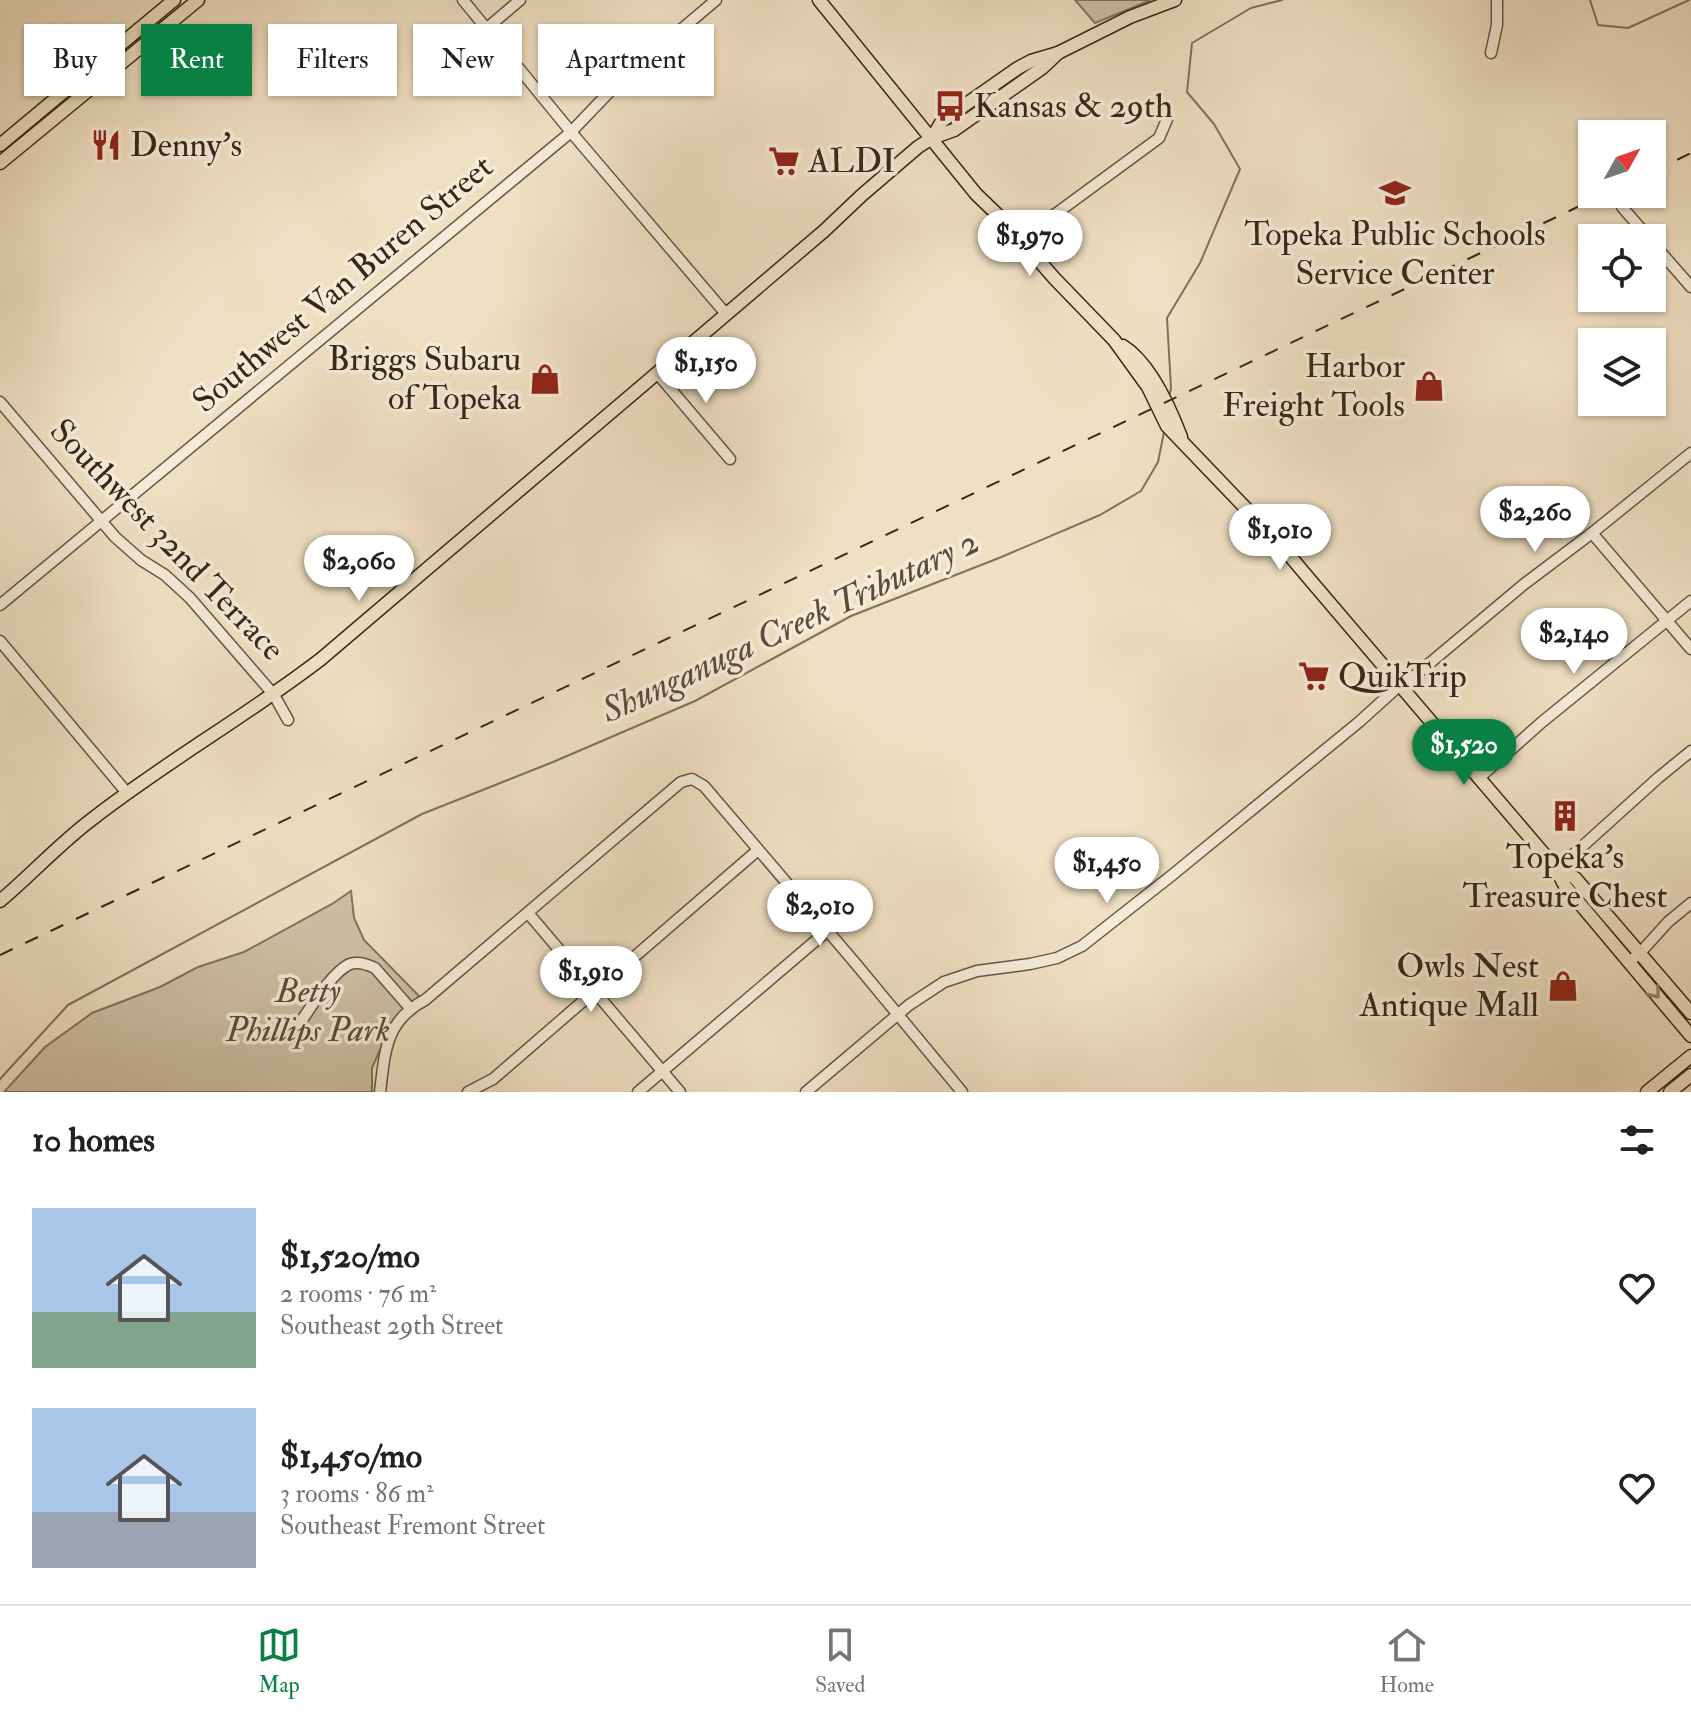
<!DOCTYPE html>
<meta charset="utf-8">
<style>
body{margin:0;font-family:"IM FELL Double Pica",serif;background:#f6f6f6;color:#222;height:100vh;display:flex;flex-direction:column;font-size:30px;white-space:nowrap}
*{box-sizing:border-box;margin:0}
p{font-size:26px;color:#767676}
.icon{flex:none;width:44px;height:44px;fill:none;stroke:currentColor;stroke-width:2;stroke-linecap:round;stroke-linejoin:round}
.map{position:relative;height:1092px;overflow:hidden}
.sheet{display:flex;flex-direction:column;background:#fff;flex:1}
.sheet>*{flex:none}
.top-card{position:absolute;left:24px;top:24px;width:800px;height:72px;display:flex;gap:16px}
.needle{width:52px;rotate:50deg}
.fabs{position:absolute;left:1578px;top:120px;display:grid;gap:16px}
.fabs a{display:grid;place-items:center;width:88px;height:88px;border-radius:0px;background:#fff;box-shadow:0 2px 6px #0004;font-size:40px}
.price{position:absolute;translate:-50% -68px;padding:0 18px;border-radius:28px;background:#fff;color:#222;font-size:26px;line-height:52px;filter:drop-shadow(0 2px 4px #0008)}
.price::after{content:'';position:absolute;left:50%;top:48px;width:24px;height:18px;margin-left:-12px;background:inherit;clip-path:polygon(0 0,100% 0,50% 100%)}
.price.on{background:#0b8043;color:#fff}
ul{padding:0;list-style:none}
li{display:flex;align-items:center;gap:24px;height:200px;padding:0 32px}
li span{display:grid;place-items:center;flex:none;width:224px;height:160px;border-radius:0px;color:#555}
li>.icon{margin-inline-start:auto}
span .icon{width:96px;height:96px;fill:#fffc;stroke-width:1}
li b{font-size:34px}
h2{display:flex;justify-content:space-between;align-items:center;height:96px;padding:0 32px;font-size:34px}
.tag{padding:0 28px;border-radius:0px;background:#fff;box-shadow:0 2px 6px #0004;font-size:28px;line-height:72px}
.tag.on{background:#0b8043;color:#fff}
.dock{display:flex;justify-content:space-around;align-items:center;height:112px;border-top:2px solid #e0e0e0;background:#fff;font-size:22px;color:#767676}
.dock a{display:grid;justify-items:center;gap:4px}
.dock .on{color:#0b8043}
.map>svg:first-child{display:block}
.green{fill:#d0c1a6;stroke:#83745f;stroke-width:2}
.lines{fill:none;stroke-linecap:round;stroke-linejoin:round}
.stream{stroke:#80715c;stroke-width:2}
.minor-casing{stroke:#645643;stroke-width:13}
.major-casing{stroke:#362818;stroke-width:15}
.minor{stroke:#f5ebd8;stroke-width:10}
.major{stroke:#f0e0c3;stroke-width:12}
.rail{stroke:#362818;stroke-width:2;stroke-dasharray:14 14;stroke-linecap:butt}
.oneway{stroke:#93846e}
.labels{text-anchor:middle;dominant-baseline:central;stroke-width:7;stroke-linejoin:round;paint-order:stroke}
.poi-label{font-size:34px;fill:#362818;stroke:#f5ebd8;text-anchor:start}
.street-label{font-size:34px;fill:#362818;stroke:#f5ebd8}
.park-label{font-size:34px;font-style:italic;fill:#5c4e3c;stroke:#f5ebd8}
.water-label{font-size:36px;font-style:italic;fill:#5b4c3a;stroke:#f5ebd8}
</style>
<div class="map">
<svg width="1691" height="1092" viewBox="0 0 1691 1092">
<rect width="100%" height="100%" fill="#f0e0c3"/>
<filter id="stains"><feTurbulence type="fractalNoise" baseFrequency=".0025" numOctaves="4"/><feColorMatrix values="0 0 0 0 .2 0 0 0 0 .09 0 0 0 0 .02 0 0 0 .5 -.17"/></filter>
<radialGradient id="worn" r=".72"><stop offset=".6" stop-color="#630" stop-opacity="0"/><stop offset="1" stop-color="#630" stop-opacity=".3"/></radialGradient>
<!-- green -->
<g class="green">
<polygon points="1075,0 1151,0 1095,23"/>
<polygon points="351,891 354,918 364,940 419,996 392,1022 372,1068 372,1092 4,1092 45,1047 92,1013 160,987 198,967 244,952 332,904"/>
</g>
<g class="lines">
<!-- stream -->
<g class="stream">
<polyline points="1590,0 1598,25 1628,28 1689,0"/>
<polyline points="1169,398 1171,388 1167,318 1200,263 1240,169 1214,124 1187,92 1192,43 1251,8 1282,0"/>
<polyline points="0,1079 68,1005 422,814 553,762 695,701 851,616 999,558 1100,515 1141,491 1158,462 1164,432"/>
</g>
<defs>
<g id="minor">
<polyline points="463,0 571,132 726,314"/>
<polyline points="486,29 520,0"/>
<polyline points="1491,53 1497,25 1497,0"/>
<polyline points="1622,207 1649,238"/>
<polyline points="1020,240 1159,138 1168,117"/>
<polyline points="1652,242 1691,287"/>
<polyline points="657,373 730,459"/>
<polyline points="0,402 115,537 141,560 165,575 190,598 274,695 288,720"/>
<polyline points="1592,533 1691,649"/>
<polyline points="0,605 571,132 618,83 716,0"/>
<polyline points="0,641 127,793"/>
<polyline points="1479,778 1542,722 1691,601"/>
<polyline points="1555,867 1575,853 1658,778 1691,751"/>
<polyline points="528,913 680,1092"/>
<polyline points="1629,962 1640,953 1668,922 1691,903"/>
<path d="M300,1023C311,1007 333,971 350,964C359,961 367,964 375,968L410,1008"/>
<path d="M380,1092C385,1052 385,1021 425,1000L681,782L692,779L704,786L856,964L962,1092"/>
<polyline points="468,1092 493,1079 758,850"/>
<polyline points="638,1092 827,931"/>
<polyline points="806,1092 909,1005 944,982 977,971 1030,964 1057,958 1082,946 1171,876 1359,722 1400,685 1412,678 1523,585 1592,533 1691,453"/>
</g>
<g id="major">
<polyline points="819,0 976,194 1004,221 1055,279 1114,340 1148,387 1167,426 1279,543 1311,581 1555,867 1565,886 1691,1036"/>
<polyline points="932,138 942,121 1018,68 1031,61 1058,53 1130,17 1175,0"/>
<polyline points="0,145 174,0"/>
<polyline points="0,163 198,0"/>
<path d="M1123,346C1150,363 1170,408 1181,437"/>
<polyline points="1555,867 1575,878 1691,1013"/>
<path d="M0,901C31,875 58,845 91,820C165,762 247,716 321,659L824,231L862,195L918,147L932,138L954,130L1042,68L1058,53"/>
<polyline points="1647,1092 1691,1056"/>
<polyline points="1670,1092 1691,1075"/>
</g>
</defs>
<!-- minor casing -->
<use href="#minor" class="minor-casing"/>
<!-- major casing -->
<use href="#major" class="major-casing"/>
<!-- minor -->
<use href="#minor" class="minor"/>
<!-- major -->
<use href="#major" class="major"/>
<!-- rail -->
<g class="rail">
<polyline points="1652,172 1691,153"/>
<polyline points="0,955 1605,194"/>
</g>
</g>
<!-- one-way arrows -->
<defs><path id="oneway-chevron" d="M-2-3.5L2.5 0L-2 3.5" fill="none" stroke-width="1.6" stroke-linecap="round" stroke-linejoin="round" transform="scale(2)"/></defs>
<use class="oneway" href="#oneway-chevron" transform="translate(1655 993) rotate(50)"/>
<!-- icons -->
<defs>
<symbol id="bus-bare" viewBox="-9 -9 18 18"><path d="M-5-6H5V4H4V6H2V4H-2V6H-4V4H-5ZM-3.5-4V0h7V-4ZM-3.5 1.2v1.5H-2V1.2ZM2 1.2v1.5H3.5V1.2Z" fill="#8f2418" stroke="#f5ebd8" stroke-width="2.5" paint-order="stroke"/></symbol>
<symbol id="restaurant-bare" viewBox="-9 -9 18 18"><path d="M-5-6h1v4h1v-4h1v4h1v-4h1v5L-1.5 .5V6h-2V.5L-5-1ZM5-6V6H3V1.5H1.5Q1.5-4 5-6Z" fill="#8f2418" stroke="#f5ebd8" stroke-width="2.5" paint-order="stroke"/></symbol>
<symbol id="supermarket-bare" viewBox="-9 -9 18 18"><path d="M-6-5.5h2.5l.6 2H6L4.5 2H-2.5L-4.4-4H-6ZM-1.5 3.2a1.3 1.3 0 1 0 .1 0ZM3 3.2a1.3 1.3 0 1 0 .1 0Z" fill="#8f2418" stroke="#f5ebd8" stroke-width="2.5" paint-order="stroke"/></symbol>
<symbol id="school-bare" viewBox="-9 -9 18 18"><path d="M0-5L7-2L0 1L-7-2ZM-4 1L0 2.5L4 1V4Q0 6-4 4Z" fill="#8f2418" stroke="#f5ebd8" stroke-width="2.5" paint-order="stroke"/></symbol>
<symbol id="shop-bare" viewBox="-9 -9 18 18"><path d="M-5-2.5h2.3a2.7 3.5 0 0 1 5.4 0H5L5.5 6h-11ZM-1.5-2.5h3a1.5 2.3 0 0 0-3 0Z" fill="#8f2418" stroke="#f5ebd8" stroke-width="2.5" paint-order="stroke"/></symbol>
<symbol id="building-bare" viewBox="-9 -9 18 18"><path d="M-4-6H4V6H1V3H-1V6H-4ZM-2.5-4.3h1.7v1.8h-1.7ZM.8-4.3h1.7v1.8H.8ZM-2.5-1h1.7V.8h-1.7ZM.8-1h1.7V.8H.8Z" fill="#8f2418" stroke="#f5ebd8" stroke-width="2.5" paint-order="stroke"/></symbol>
</defs>
<g fill-rule="evenodd">
<use href="#bus-bare" x="928" y="84" width="44" height="44"/>
<use href="#restaurant-bare" x="84" y="123" width="44" height="44"/>
<use href="#supermarket-bare" x="762" y="139" width="44" height="44"/>
<use href="#school-bare" x="1373" y="171" width="44" height="44"/>
<use href="#shop-bare" x="523" y="357" width="44" height="44"/>
<use href="#shop-bare" x="1407" y="364" width="44" height="44"/>
<use href="#supermarket-bare" x="1292" y="654" width="44" height="44"/>
<use href="#building-bare" x="1543" y="794" width="44" height="44"/>
<use href="#shop-bare" x="1541" y="964" width="44" height="44"/>
</g>
<g class="labels">
<!-- poi labels -->
<g class="poi-label">
<text x="974" y="106">Kansas &amp; 29th</text>
<text x="130" y="145">Denny's</text>
<text x="808" y="161">ALDI</text>
<text x="1395" y="234" text-anchor="middle">Topeka Public Schools<tspan x="1395" dy="39">Service Center</tspan></text>
<text x="521" y="359" text-anchor="end">Briggs Subaru<tspan x="521" dy="39">of Topeka</tspan></text>
<text x="1405" y="366" text-anchor="end">Harbor<tspan x="1405" dy="39">Freight Tools</tspan></text>
<text x="1338" y="676">QuikTrip</text>
<text x="1565" y="857" text-anchor="middle">Topeka's<tspan x="1565" dy="39">Treasure Chest</tspan></text>
<text x="1539" y="966" text-anchor="end">Owls Nest<tspan x="1539" dy="39">Antique Mall</tspan></text>
</g>
<!-- street labels -->
<g class="street-label">
<text transform="translate(343 284) rotate(-40)">Southwest Van Buren Street</text>
<text transform="translate(167 540) rotate(46)">Southwest 32nd Terrace</text>
</g>
<!-- park labels -->
<g class="park-label">
<text x="308" y="991">Betty<tspan x="308" dy="39">Phillips Park</tspan></text>
</g>
<!-- water labels -->
<g class="water-label">
<text transform="translate(790 626) rotate(-25)">Shunganuga Creek Tributary 2</text>
</g>
</g>
<rect width="100%" height="100%" filter="url(#stains)"/>
<rect width="100%" height="100%" fill="url(#worn)"/>
</svg>
<div class="fabs">
<a><svg class="needle" viewBox="-14 -14 28 28"><path d="M0-13l5 13h-10z" fill="#e53935"/><path d="M0 13l5-13h-10z" fill="#767676"/></svg></a>
<a><svg class="icon" aria-label="locate" viewBox="0 0 24 24"><circle cx="12" cy="12" r="6"/><path d="M12 2v4M12 18v4M2 12h4M18 12h4"/></svg></a>
<a><svg class="icon" aria-label="layers" viewBox="0 0 24 24"><path d="M12 4l9 5-9 5-9-5zM3 14l9 5 9-5"/></svg></a>
</div>
<b class="price" style="left:1030px;top:278px">$1,970</b>
<b class="price" style="left:706px;top:405px">$1,150</b>
<b class="price" style="left:1535px;top:554px">$2,260</b>
<b class="price" style="left:1280px;top:572px">$1,010</b>
<b class="price" style="left:359px;top:603px">$2,060</b>
<b class="price" style="left:1574px;top:676px">$2,140</b>
<b class="price on" style="left:1464px;top:787px">$1,520</b>
<b class="price" style="left:1107px;top:905px">$1,450</b>
<b class="price" style="left:820px;top:948px">$2,010</b>
<b class="price" style="left:591px;top:1014px">$1,910</b>
<div class="top-card">
<a class="tag">Buy</a>
<a class="tag on">Rent</a>
<a class="tag">Filters</a>
<a class="tag">New</a>
<a class="tag">Apartment</a>
</div>
</div>
<section class="sheet">
<h2>10 homes<svg class="icon" aria-label="filters" viewBox="0 0 24 24"><path d="M4 7h16M4 17h16"/><circle cx="9" cy="7" r="2"/><circle cx="15" cy="17" r="2"/></svg></h2>
<ul>
<li><span style="background:linear-gradient(#a9c7e8 65%,#7fa58c 0)"><svg class="icon" aria-label="home" viewBox="0 0 24 24"><path d="M3 11l9-7 9 7M6 9v11h12V9"/></svg></span><div><b>$1,520/mo</b><p>2 rooms · 76 m²</p><p>Southeast 29th Street</p></div><svg class="icon" aria-label="heart" viewBox="0 0 24 24"><path d="M12 20l-8-8c-3-5 5-10 8-4 3-6 11-1 8 4z"/></svg></li>
<li><span style="background:linear-gradient(#a9c7e8 65%,#9aa5b1 0)"><svg class="icon" aria-label="home" viewBox="0 0 24 24"><path d="M3 11l9-7 9 7M6 9v11h12V9"/></svg></span><div><b>$1,450/mo</b><p>3 rooms · 86 m²</p><p>Southeast Fremont Street</p></div><svg class="icon" aria-label="heart" viewBox="0 0 24 24"><path d="M12 20l-8-8c-3-5 5-10 8-4 3-6 11-1 8 4z"/></svg></li>
</ul>
</section>
<nav class="dock">
<a class="on"><svg class="icon" aria-label="map" viewBox="0 0 24 24"><path d="M3 6l6-2 6 2 6-2v14l-6 2-6-2-6 2zM9 4v14M15 6v14"/></svg>Map</a>
<a><svg class="icon" aria-label="saved" viewBox="0 0 24 24"><path d="M7 4h10v16l-5-4-5 4z"/></svg>Saved</a>
<a><svg class="icon" aria-label="home" viewBox="0 0 24 24"><path d="M3 11l9-7 9 7M6 9v11h12V9"/></svg>Home</a>
</nav>
